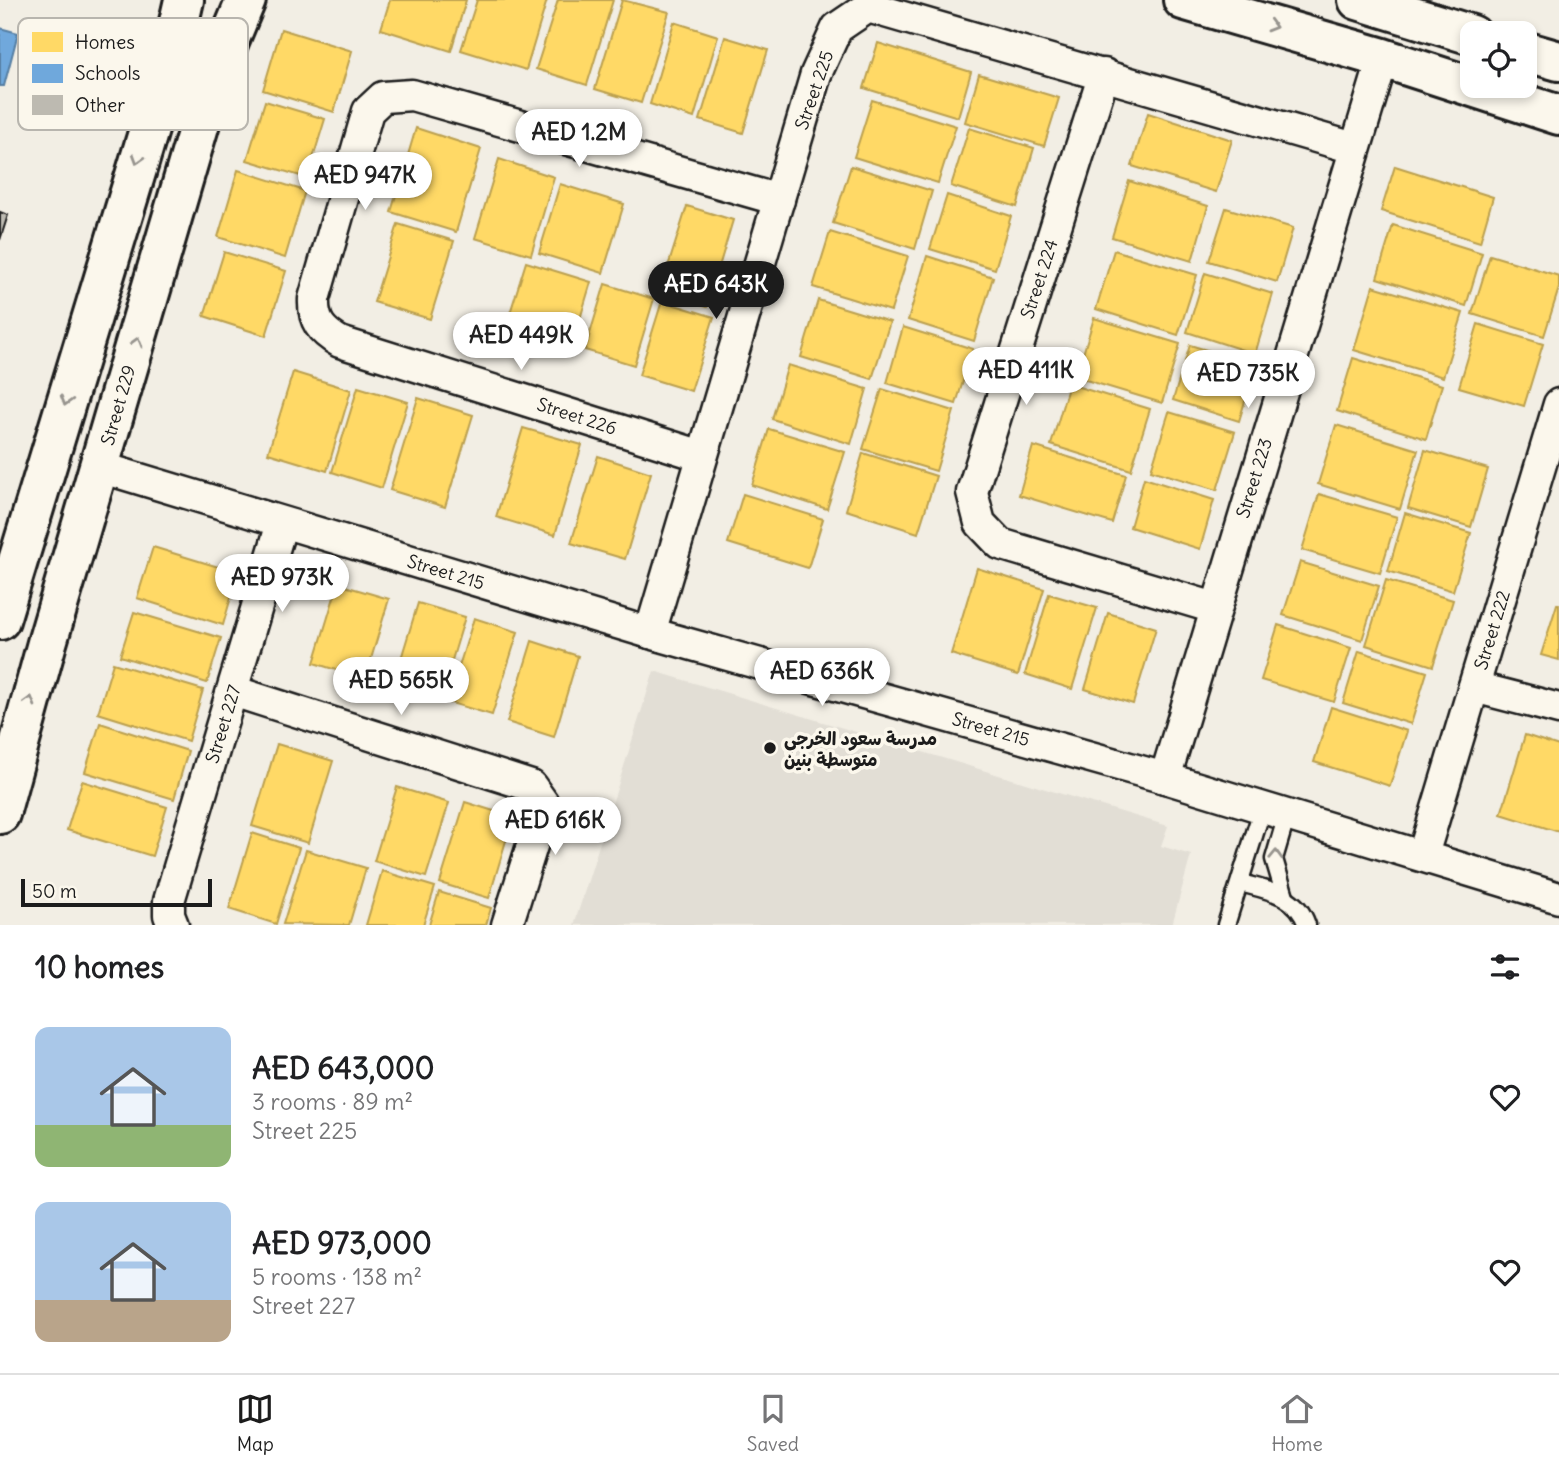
<!DOCTYPE html>
<meta charset="utf-8">
<style>
body{margin:0;font-family:Delius,"Playpen Sans Arabic",sans-serif;background:#f6f6f6;color:#202124;height:100vh;display:flex;flex-direction:column;font-size:26px;white-space:nowrap}
*{box-sizing:border-box;margin:0}
p{font-size:23px;color:#757577}
.icon{flex:none;width:38px;height:38px;fill:none;stroke:currentColor;stroke-width:2;stroke-linecap:round;stroke-linejoin:round}
.map{position:relative;height:925px;overflow:hidden}
.drawer{display:flex;flex-direction:column;background:#fff;flex:1}
.drawer>*{flex:none}
.fabs{position:absolute;left:1460px;top:21px;display:grid;gap:14px}
.fabs a{display:grid;place-items:center;width:77px;height:77px;border-radius:14px;background:#fff;box-shadow:0 4px 10px #0003;font-size:35px}
.scale{position:absolute;left:21px;bottom:18px;width:191px;box-sizing:border-box;padding-left:7px;border:4px solid #1c1c1c;border-top:0;font-size:19px;line-height:24px;white-space:nowrap;color:#1c1c1c;-webkit-text-stroke:5px #fbf7ec;paint-order:stroke}
.price{position:absolute;translate:-50% -60px;padding:0 16px;border-radius:24px;background:#fff;color:#222;font-size:23px;line-height:46px;filter:drop-shadow(0 2px 4px #0008)}
.price::after{content:'';position:absolute;left:50%;top:42px;width:21px;height:16px;margin-left:-10px;background:inherit;clip-path:polygon(0 0,100% 0,50% 100%)}
.price.selected{background:#1c1c1c;color:#fff}
ul{padding:0;list-style:none}
li{display:flex;align-items:center;gap:21px;height:175px;padding:0 35px}
li span{display:grid;place-items:center;flex:none;width:196px;height:140px;border-radius:14px;color:#555}
li>.icon{margin-inline-start:auto}
span .icon{width:84px;height:84px;fill:#fffc;stroke-width:1}
li b{font-size:30px}
h2{display:flex;justify-content:space-between;align-items:center;height:84px;padding:0 35px;font-size:30px}
.dock{display:flex;justify-content:space-around;align-items:center;height:98px;border-top:2px solid #e0e0e0;background:#fff;font-size:19px;color:#757577}
.dock a{display:grid;justify-items:center;gap:4px}
.dock .selected{color:#1c1c1c}
.map>svg:first-child{display:block}
.built{fill:#e2ded5}
.homes{fill:#ffd966;stroke:#bba050;stroke-width:2}
.schools{fill:#6fa8dc;stroke:#567ea2;stroke-width:2}
.building{fill:#bdbab1;stroke:#1c1c1c;stroke-width:2}
.lines{fill:none;stroke-linecap:round;stroke-linejoin:round}
.lane-casing{stroke:#1c1c1c;stroke-width:21}
.street-casing{stroke:#1c1c1c;stroke-width:35}
.secondary-casing{stroke:#1c1c1c;stroke-width:44}
.lane{stroke:#fbf7ec;stroke-width:16}
.street{stroke:#fbf7ec;stroke-width:30}
.secondary{stroke:#fbf7ec;stroke-width:38}
.oneway{stroke:#97948e}
.poi-dot{fill:#1c1c1c;stroke:#fbf7ec;stroke-width:2.5}
.labels{text-anchor:middle;dominant-baseline:central;stroke-width:7;stroke-linejoin:round;paint-order:stroke}
.street-label{font-size:18px;fill:#1c1c1c;stroke:#fbf7ec}
.poi-label{font-size:18px;font-weight:bold;fill:#1c1c1c;stroke:#fbf7ec;text-anchor:start}
.key{fill:#fbf7ec;stroke:#b8b5ae;stroke-width:2}
.key-label{font-size:19px;fill:#1c1c1c}
</style>
<div class="map">
<svg width="1559" height="925" viewBox="0 0 1559 925">
<rect width="100%" height="100%" fill="#f2eee4"/>
<filter id="ink" filterUnits="userSpaceOnUse"><feTurbulence type="fractalNoise" baseFrequency=".0143" numOctaves="2"/><feDisplacementMap in="SourceGraphic" scale="14" xChannelSelector="R" yChannelSelector="G"/><feConvolveMatrix kernelMatrix="1 2 1 2 8 2 1 2 1" color-interpolation-filters="sRGB"/></filter>
<g filter="url(#ink)">
<!-- built -->
<polygon class="built" points="654,671 1168,826 1161,846 1191,855 1172,925 574,925"/>
<!-- homes -->
<g class="homes">
<polygon points="390,0 466,0 451,51 381,29"/>
<polygon points="477,0 547,0 526,70 461,50"/>
<polygon points="558,0 613,0 587,85 536,69"/>
<polygon points="622,0 669,12 641,103 595,89"/>
<polygon points="674,22 718,36 694,118 650,104"/>
<polygon points="281,29 352,51 334,112 263,90"/>
<polygon points="725,37 768,50 743,133 700,120"/>
<polygon points="878,43 971,72 958,117 864,88"/>
<polygon points="979,74 1059,98 1044,146 965,122"/>
<polygon points="872,100 956,126 938,183 854,157"/>
<polygon points="265,101 325,119 307,178 247,160"/>
<polygon points="1148,113 1232,140 1216,192 1132,166"/>
<polygon points="416,128 481,149 456,232 391,212"/>
<polygon points="969,128 1034,148 1017,207 951,186"/>
<polygon points="499,159 554,177 531,255 475,238"/>
<polygon points="851,166 932,191 915,249 833,223"/>
<polygon points="1395,166 1493,197 1480,242 1381,211"/>
<polygon points="238,170 305,191 285,258 218,237"/>
<polygon points="1129,181 1208,206 1192,261 1112,237"/>
<polygon points="560,184 624,204 603,273 539,253"/>
<polygon points="947,195 1011,216 995,269 930,249"/>
<polygon points="687,206 733,220 707,307 660,292"/>
<polygon points="1226,208 1293,228 1277,282 1209,261"/>
<polygon points="398,224 454,241 430,319 374,302"/>
<polygon points="1393,225 1482,253 1466,306 1377,278"/>
<polygon points="830,232 908,256 891,311 813,287"/>
<polygon points="1114,250 1197,275 1178,335 1096,309"/>
<polygon points="224,252 286,271 266,336 204,316"/>
<polygon points="1490,255 1559,276 1559,288 1544,336 1472,314"/>
<polygon points="927,256 993,277 974,341 908,320"/>
<polygon points="526,262 591,282 572,346 506,326"/>
<polygon points="1205,273 1273,294 1255,354 1187,332"/>
<polygon points="605,284 654,299 634,365 585,350"/>
<polygon points="1373,286 1463,313 1443,377 1354,350"/>
<polygon points="818,300 890,322 872,379 801,357"/>
<polygon points="662,301 714,317 691,391 639,375"/>
<polygon points="1094,318 1180,344 1162,403 1076,377"/>
<polygon points="1478,324 1543,344 1524,406 1459,387"/>
<polygon points="903,327 973,349 956,404 887,383"/>
<polygon points="1190,345 1256,365 1239,421 1173,400"/>
<polygon points="1353,358 1442,385 1426,439 1337,411"/>
<polygon points="788,365 867,389 851,444 772,419"/>
<polygon points="293,372 351,390 327,471 268,453"/>
<polygon points="1069,384 1150,409 1131,470 1051,445"/>
<polygon points="358,387 408,402 382,488 332,472"/>
<polygon points="882,389 954,411 936,471 863,449"/>
<polygon points="418,398 473,415 445,507 390,490"/>
<polygon points="1169,412 1235,432 1217,490 1151,470"/>
<polygon points="1336,425 1418,450 1400,509 1318,484"/>
<polygon points="523,428 582,445 555,535 496,517"/>
<polygon points="769,429 845,452 827,509 752,485"/>
<polygon points="1033,446 1126,475 1112,523 1019,495"/>
<polygon points="1425,450 1488,469 1471,527 1408,508"/>
<polygon points="863,453 936,476 918,533 846,510"/>
<polygon points="598,456 651,473 625,559 571,543"/>
<polygon points="1144,478 1214,500 1200,549 1130,527"/>
<polygon points="743,494 823,519 808,568 728,543"/>
<polygon points="1319,494 1397,517 1380,573 1302,550"/>
<polygon points="1405,513 1471,533 1453,591 1388,571"/>
<polygon points="153,547 238,573 223,625 137,598"/>
<polygon points="1300,562 1379,586 1362,640 1283,615"/>
<polygon points="977,568 1044,589 1018,675 951,654"/>
<polygon points="1386,580 1453,600 1433,666 1366,645"/>
<polygon points="338,584 389,599 365,679 314,663"/>
<polygon points="1049,594 1097,608 1072,689 1025,674"/>
<polygon points="418,603 465,617 440,700 393,685"/>
<polygon points="1557,604 1559,604 1559,660 1541,655"/>
<polygon points="134,612 221,638 207,683 120,656"/>
<polygon points="1108,613 1156,628 1133,704 1085,689"/>
<polygon points="474,618 518,632 492,715 448,702"/>
<polygon points="1278,625 1351,648 1334,702 1261,680"/>
<polygon points="532,641 578,656 554,737 507,722"/>
<polygon points="1359,651 1427,672 1411,724 1343,703"/>
<polygon points="113,663 203,690 188,741 98,713"/>
<polygon points="1331,707 1407,731 1390,786 1314,762"/>
<polygon points="100,723 188,751 174,799 85,772"/>
<polygon points="1525,735 1559,746 1559,832 1501,814"/>
<polygon points="277,744 333,761 308,843 252,826"/>
<polygon points="82,781 167,807 152,856 67,830"/>
<polygon points="397,787 449,803 426,877 374,861"/>
<polygon points="465,802 513,817 489,898 440,883"/>
<polygon points="252,833 299,848 276,924 229,909"/>
<polygon points="306,850 366,868 349,925 283,924"/>
<polygon points="382,871 435,887 423,925 366,925"/>
<polygon points="439,892 491,908 486,925 429,925"/>
</g>
<!-- schools -->
<polygon class="schools" points="0,28 18,33 4,86 0,86"/>
<!-- building -->
<polygon class="building" points="0,212 8,215 0,240"/>
<g class="lines">
<defs>
<g id="lane">
<path d="M1240,883C1267,890 1297,894 1307,925"/>
<polyline points="1285,896 1274,859 1287,815"/>
<polyline points="1226,925 1263,807"/>
</g>
<g id="street">
<polyline points="1104,74 972,492 980,523 1000,544 1215,608"/>
<path d="M702,456L340,342C321,331 313,321 314,299L368,111L383,97L412,95L779,200"/>
<polyline points="100,467 650,633 1165,778 1559,898"/>
<polyline points="650,633 816,74 837,28 868,7 1354,148"/>
<polyline points="1474,687 1559,709"/>
<polyline points="233,691 531,786 543,803 542,814 507,925"/>
<polyline points="1165,778 1383,58"/>
<polyline points="1423,855 1559,404"/>
<polyline points="173,925 169,915 169,901 282,523"/>
</g>
<g id="secondary">
<polyline points="1183,0 1383,58 1559,115"/>
<polyline points="1358,0 1472,35"/>
<polyline points="1524,51 1559,61"/>
<polyline points="0,620 171,57 184,0"/>
<polyline points="0,814 47,643 212,82 246,0"/>
</g>
</defs>
<!-- lane casing -->
<use href="#lane" class="lane-casing"/>
<!-- street casing -->
<use href="#street" class="street-casing"/>
<!-- secondary casing -->
<use href="#secondary" class="secondary-casing"/>
<!-- lane -->
<use href="#lane" class="lane"/>
<!-- street -->
<use href="#street" class="street"/>
<!-- secondary -->
<use href="#secondary" class="secondary"/>
</g>
<!-- one-way arrows -->
<defs><path id="oneway-chevron" d="M-2-3.5L2.5 0L-2 3.5" fill="none" stroke-width="1.6" stroke-linecap="round" stroke-linejoin="round" transform="scale(1.75)"/></defs>
<g class="oneway">
<use href="#oneway-chevron" transform="translate(1272 26) rotate(16)"/>
<use href="#oneway-chevron" transform="translate(138 159) rotate(107)"/>
<use href="#oneway-chevron" transform="translate(137 342) rotate(-74)"/>
<use href="#oneway-chevron" transform="translate(66 401) rotate(107)"/>
<use href="#oneway-chevron" transform="translate(30 701) rotate(-74)"/>
<use href="#oneway-chevron" transform="translate(1276 855) rotate(-88)"/>
</g>
</g>
<!-- markers -->
<circle class="poi-dot" cx="770" cy="748" r="7"/>
<g class="labels">
<!-- street labels -->
<g class="street-label">
<text transform="translate(814 90) rotate(-71)">Street 225</text>
<text transform="translate(1039 279) rotate(-72)">Street 224</text>
<text transform="translate(118 405) rotate(-74)">Street 229</text>
<text transform="translate(577 416) rotate(18)">Street 226</text>
<text transform="translate(1254 478) rotate(-73)">Street 223</text>
<text transform="translate(446 572) rotate(17)">Street 215</text>
<text transform="translate(1492 630) rotate(-73)">Street 222</text>
<text transform="translate(223 724) rotate(-73)">Street 227</text>
<text transform="translate(991 729) rotate(16)">Street 215</text>
</g>
<!-- poi labels -->
<g class="poi-label">
<text x="784" y="738">مدرسة سعود الخرجي<tspan x="784" dy="21">متوسطة بنين</tspan></text>
</g>
</g>
<!-- legend -->
<rect x="18" y="18" width="230" height="112" rx="10" class="key"/>
<rect x="32" y="32" width="31" height="20" fill="#ffd966"/>
<rect x="32" y="64" width="31" height="19" fill="#6fa8dc"/>
<rect x="32" y="95" width="31" height="20" fill="#bdbab1"/>
<g class="key-label">
<text x="75" y="49">Homes</text>
<text x="75" y="80">Schools</text>
<text x="75" y="112">Other</text>
</g>
</svg>
<div class="fabs">
<a><svg class="icon" aria-label="locate" viewBox="0 0 24 24"><circle cx="12" cy="12" r="6"/><path d="M12 2v4M12 18v4M2 12h4M18 12h4"/></svg></a>
</div>
<div class="scale">50 m</div>
<b class="price" style="left:579px;top:169px">AED 1.2M</b>
<b class="price" style="left:365px;top:212px">AED 947K</b>
<b class="price selected" style="left:716px;top:321px">AED 643K</b>
<b class="price" style="left:521px;top:372px">AED 449K</b>
<b class="price" style="left:1026px;top:407px">AED 411K</b>
<b class="price" style="left:1248px;top:410px">AED 735K</b>
<b class="price" style="left:282px;top:614px">AED 973K</b>
<b class="price" style="left:822px;top:708px">AED 636K</b>
<b class="price" style="left:401px;top:717px">AED 565K</b>
<b class="price" style="left:555px;top:857px">AED 616K</b>
</div>
<section class="drawer">
<h2>10 homes<svg class="icon" aria-label="filters" viewBox="0 0 24 24"><path d="M4 7h16M4 17h16"/><circle cx="9" cy="7" r="2"/><circle cx="15" cy="17" r="2"/></svg></h2>
<ul>
<li><span style="background:linear-gradient(#a9c7e8 70%,#8fb573 0)"><svg class="icon" aria-label="home" viewBox="0 0 24 24"><path d="M3 11l9-7 9 7M6 9v11h12V9"/></svg></span><div><b>AED 643,000</b><p>3 rooms · 89 m²</p><p>Street 225</p></div><svg class="icon" aria-label="heart" viewBox="0 0 24 24"><path d="M12 20l-8-8c-3-5 5-10 8-4 3-6 11-1 8 4z"/></svg></li>
<li><span style="background:linear-gradient(#a9c7e8 70%,#b9a48a 0)"><svg class="icon" aria-label="home" viewBox="0 0 24 24"><path d="M3 11l9-7 9 7M6 9v11h12V9"/></svg></span><div><b>AED 973,000</b><p>5 rooms · 138 m²</p><p>Street 227</p></div><svg class="icon" aria-label="heart" viewBox="0 0 24 24"><path d="M12 20l-8-8c-3-5 5-10 8-4 3-6 11-1 8 4z"/></svg></li>
</ul>
</section>
<nav class="dock">
<a class="selected"><svg class="icon" aria-label="map" viewBox="0 0 24 24"><path d="M3 6l6-2 6 2 6-2v14l-6 2-6-2-6 2zM9 4v14M15 6v14"/></svg>Map</a>
<a><svg class="icon" aria-label="saved" viewBox="0 0 24 24"><path d="M7 4h10v16l-5-4-5 4z"/></svg>Saved</a>
<a><svg class="icon" aria-label="home" viewBox="0 0 24 24"><path d="M3 11l9-7 9 7M6 9v11h12V9"/></svg>Home</a>
</nav>
